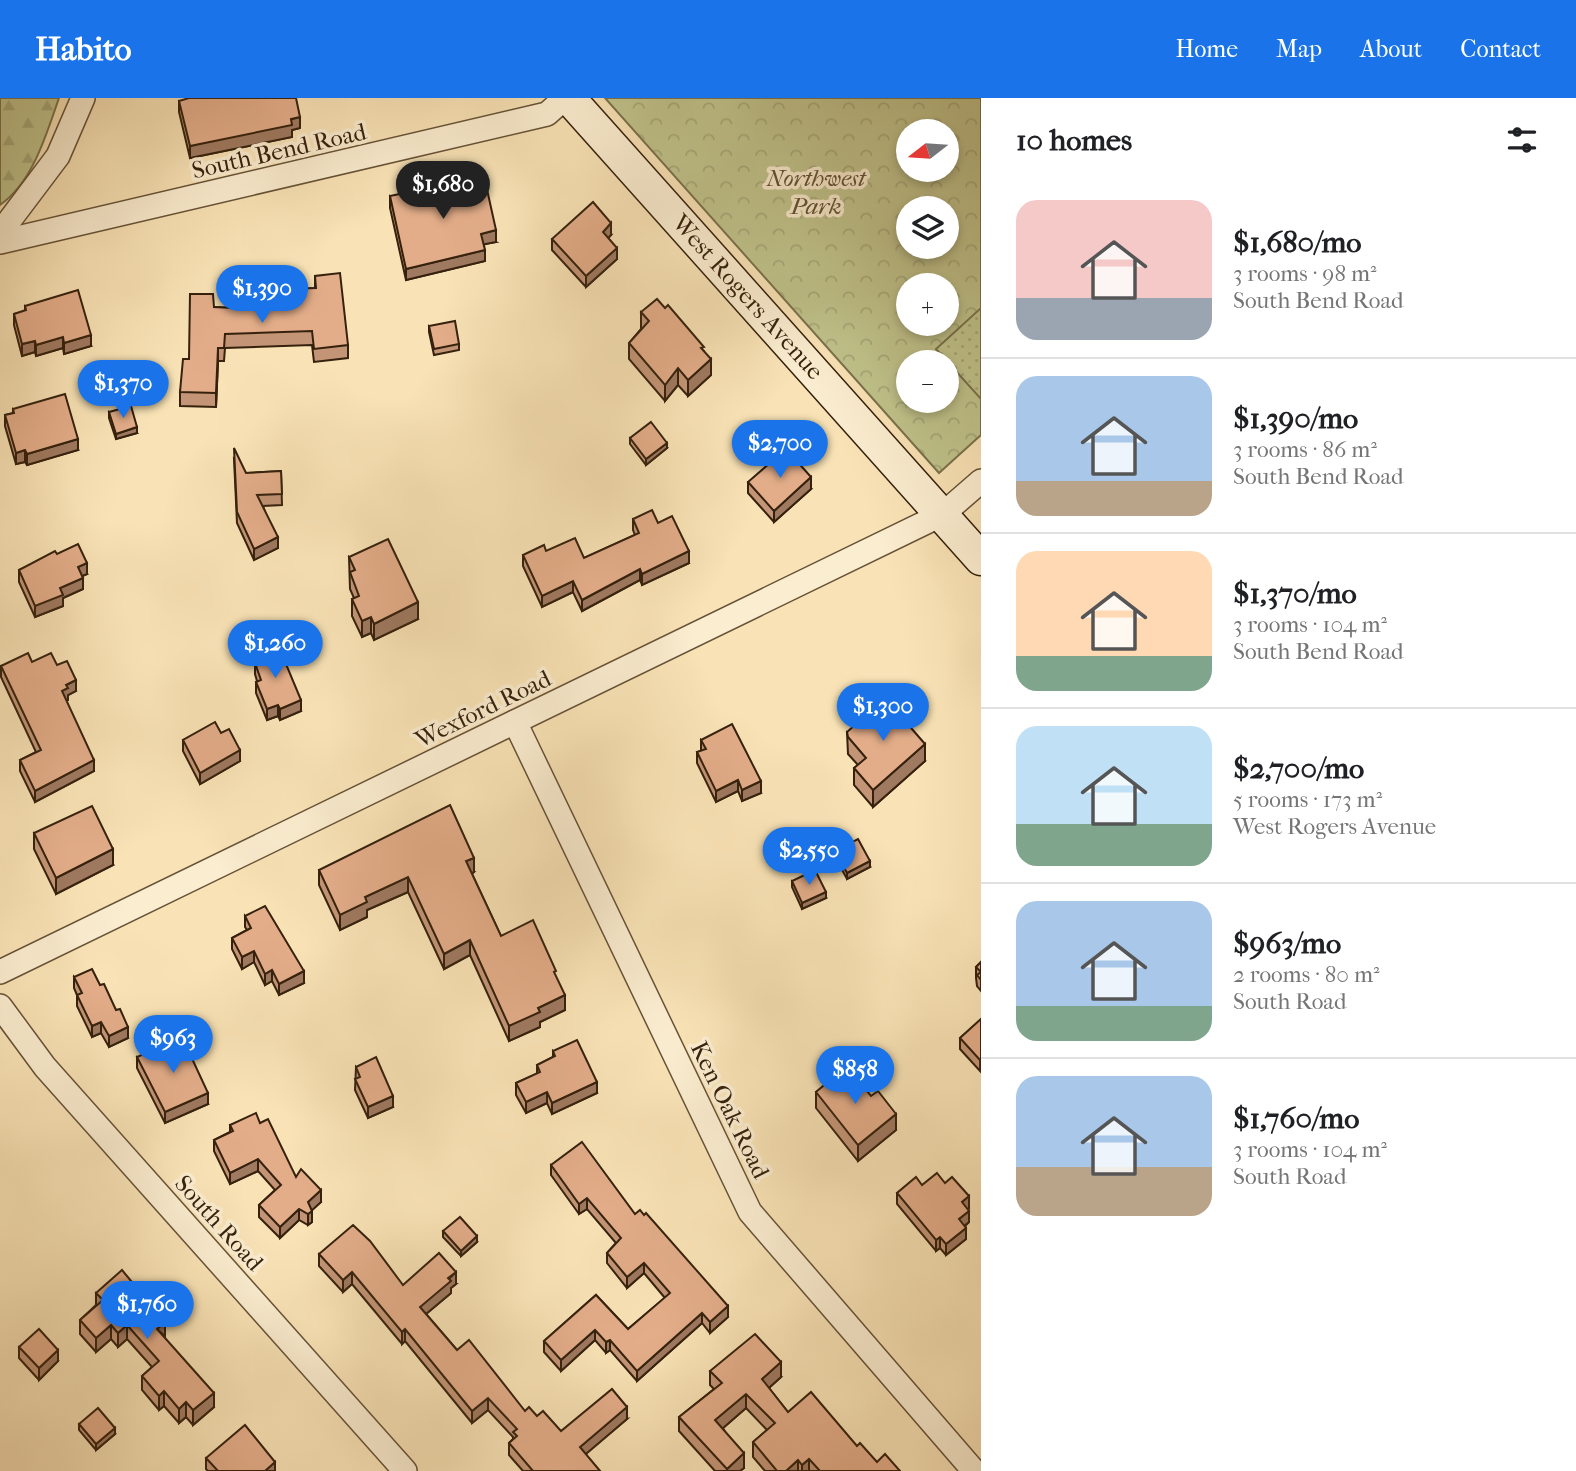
<!DOCTYPE html>
<meta charset="utf-8">
<style>
body{margin:0;font-family:"IM FELL French Canon",serif;background:#f2f2f2;color:#202124;height:100vh;display:flex;flex-direction:column;font-size:26px;white-space:nowrap}
*{box-sizing:border-box;margin:0}
p{font-size:23px;color:#757577}
.icon{flex:none;width:38px;height:38px;fill:none;stroke:currentColor;stroke-width:2;stroke-linecap:round;stroke-linejoin:round}
.map{position:relative;flex:1;overflow:hidden}
.side{display:flex;flex-direction:column;background:#fff;width:595px}
.side>*{flex:none}
.needle{width:46px;rotate:253deg}
.controls{position:absolute;left:896px;top:21px;display:grid;gap:14px}
.controls a{display:grid;place-items:center;width:63px;height:63px;border-radius:50%;background:#fff;box-shadow:0 4px 10px #0003;font-size:35px}
.price{position:absolute;translate:-50% -60px;padding:0 16px;border-radius:24px;background:#1a73e8;color:#fff;font-size:23px;line-height:46px;filter:drop-shadow(0 2px 4px #0008)}
.price::after{content:'';position:absolute;left:50%;top:42px;width:21px;height:16px;margin-left:-10px;background:inherit;clip-path:polygon(0 0,100% 0,50% 100%)}
.price.active{background:#222;color:#fff}
ul{padding:0;list-style:none}
li{display:flex;align-items:center;gap:21px;height:175px;padding:0 35px}
li+li{border-top:2px solid #e0e0e0}
li span{display:grid;place-items:center;flex:none;width:196px;height:140px;border-radius:21px;color:#555}
li>.icon{margin-inline-start:auto}
span .icon{width:84px;height:84px;fill:#fffc;stroke-width:1}
li b{font-size:30px}
h2{display:flex;justify-content:space-between;align-items:center;height:84px;padding:0 35px;font-size:30px}
header{display:flex;align-items:center;gap:42px;box-sizing:border-box;height:98px;padding:0 35px;background:#1a73e8;color:#fff}
header strong{font-size:33px}
nav{display:flex;gap:38px;margin-inline-start:auto;font-size:24px}
main{display:flex;flex:1;min-height:0}
.map>svg:first-child{display:block}
.forest{fill:url(#forest-firs);stroke:#7a724c;stroke-width:2}
.park{fill:url(#park-crowns);stroke:#7a724c;stroke-width:2;fill-rule:evenodd}
.garden{fill:url(#garden-dots);stroke:#7a724c;stroke-width:2}
.lines{fill:none;stroke-linecap:round;stroke-linejoin:round}
.street-casing{stroke:#665237;stroke-width:26}
.secondary-casing{stroke:#35210d;stroke-width:35}
.street{stroke:#fbedd0;stroke-width:23}
.secondary{stroke:#fbedd0;stroke-width:32}
.wall{fill:#c39576;stroke:#35210d;stroke-width:2}
.shaded-wall{fill:#9f7960;stroke:#35210d;stroke-width:2}
.building{fill:#e3ad89;stroke:#35210d;stroke-width:2}
.labels{text-anchor:middle;dominant-baseline:central;stroke-width:7;stroke-linejoin:round;paint-order:stroke}
.street-label{font-size:24px;fill:#35210d;stroke:#fbedd0}
.park-label{font-size:24px;font-style:italic;fill:#5f5233;stroke:#fbedd0}
</style>
<header>
<strong>Habito</strong>
<nav><a>Home</a><a>Map</a><a>About</a><a>Contact</a></nav>
</header>
<main>
<div class="map">
<svg width="981" height="1373" viewBox="0 0 981 1373">
<defs>
<pattern id="forest-firs" width="22" height="20" patternUnits="userSpaceOnUse" patternTransform="scale(1.75)"><rect width="22" height="20" fill="#c0c38c"/><path d="M5 1l3.5 6h-7zM16 11l3.5 6h-7z" fill="#a6a778"/></pattern>
<pattern id="park-crowns" width="20" height="18" patternUnits="userSpaceOnUse" patternTransform="scale(1.75)"><rect width="20" height="18" fill="#c0c38c"/><path d="M2 6a3 3 0 1 1 6 0M12 15a3 3 0 1 1 6 0" fill="none" stroke="#a6a778"/></pattern>
<pattern id="garden-dots" width="8" height="8" patternUnits="userSpaceOnUse" patternTransform="scale(1.75)"><rect width="8" height="8" fill="#c0c38c"/><path d="M2 2h.1M6 6h.1" fill="none" stroke="#a6a778" stroke-width="1.8" stroke-linecap="round"/></pattern>
</defs>
<rect width="100%" height="100%" fill="#f9e3b6"/>
<filter id="stains"><feTurbulence type="fractalNoise" baseFrequency=".00286" numOctaves="4"/><feColorMatrix values="0 0 0 0 .2 0 0 0 0 .09 0 0 0 0 .02 0 0 0 .5 -.17"/></filter>
<radialGradient id="worn" r=".72"><stop offset=".6" stop-color="#630" stop-opacity="0"/><stop offset="1" stop-color="#630" stop-opacity=".3"/></radialGradient>
<!-- forest -->
<path class="forest" d="M0,0H59C46,37 33,84 0,107Z"/>
<!-- park -->
<path class="park" d="M605,0H981V337L939,375ZM908,33H947V72H908ZM908,110H947V149H908ZM908,187H947V226H908ZM908,264H947V303H908Z"/>
<!-- garden -->
<polygon class="garden" points="981,210 981,301 936,251"/>
<g class="lines">
<defs>
<g id="street">
<polyline points="0,135 58,58 83,0"/>
<polyline points="0,144 547,16 565,0"/>
<polyline points="515,624 750,1114 974,1373"/>
<polyline points="0,874 943,416 981,383"/>
<polyline points="0,908 45,969 405,1373"/>
</g>
<polyline id="secondary" points="569,0 981,461"/>
</defs>
<!-- street casing -->
<use href="#street" class="street-casing"/>
<!-- secondary casing -->
<use href="#secondary" class="secondary-casing"/>
<!-- street -->
<use href="#street" class="street"/>
<!-- secondary -->
<use href="#secondary" class="secondary"/>
</g>
<!-- wall -->
<g class="wall">
<polygon points="179,3 300,30 292,32 292,39 190,60 179,14"/>
<polygon points="390,98 496,144 484,146 485,163 406,182 390,110"/>
<polygon points="611,137 608,140 617,161 586,189 552,152 552,141"/>
<polygon points="315,178 348,247 348,260 314,264 312,247 225,250 224,263 218,263 216,309 180,308 180,294 189,261 214,209 255,211 255,195 315,190"/>
<polygon points="25,208 91,248 64,256 63,250 36,258 35,254 22,258 14,227 14,216 25,213"/>
<polygon points="641,214 704,253 711,277 688,298 678,287 665,303 629,261 629,245 641,231"/>
<polygon points="429,228 459,246 459,252 434,257 429,234"/>
<polygon points="13,311 78,352 27,367 25,364 16,366 5,328 5,317 13,315"/>
<polygon points="109,314 137,335 116,341 109,320"/>
<polygon points="630,340 667,350 646,367 630,346"/>
<polygon points="234,361 246,375 281,373 282,407 263,408 278,450 254,462 237,425"/>
<polygon points="748,384 811,391 774,424 748,395"/>
<polygon points="633,421 658,425 689,465 642,487 640,482 582,513 573,494 542,509 523,468 523,457 546,453 584,460 635,437 633,432"/>
<polygon points="57,456 87,476 82,478 83,491 63,500 63,508 35,519 19,484 19,472"/>
<polygon points="349,459 418,521 374,542 371,535 362,539 352,518 352,501 354,500 350,491"/>
<polygon points="32,564 57,567 76,593 68,597 68,602 66,602 94,673 35,704 20,673 20,662 36,654 1,579 1,568"/>
<polygon points="255,565 301,613 280,622 278,618 267,622 256,595 256,584 257,583 255,576"/>
<polygon points="847,634 925,663 873,709 854,687 854,670 858,667 848,656"/>
<polygon points="221,635 240,663 200,686 183,653 183,642"/>
<polygon points="701,642 761,695 742,703 738,693 716,704 697,665 697,654 701,653"/>
<polygon points="34,735 113,767 56,796 34,751"/>
<polygon points="835,753 870,769 847,781 835,759"/>
<polygon points="319,772 474,774 472,776 501,838 556,880 565,912 540,924 540,929 509,943 470,857 444,871 408,794 367,812 367,819 340,832 319,787"/>
<polygon points="792,783 826,800 802,811 792,789"/>
<polygon points="245,818 304,885 279,897 272,883 265,887 254,864 242,871 232,851 232,840 247,832 245,829"/>
<polygon points="981,864 981,893 977,888 976,880 976,869"/>
<polygon points="74,879 128,940 109,949 101,935 92,939 77,908 77,897 74,890"/>
<polygon points="981,921 980,973 960,951 960,940"/>
<polygon points="553,953 597,995 552,1016 547,1005 526,1015 516,997 516,985 537,976 537,967 553,959"/>
<polygon points="137,959 208,1006 165,1025 137,970"/>
<polygon points="356,969 393,1009 368,1020 355,992"/>
<polygon points="848,981 896,1032 858,1063 816,1010 816,994"/>
<polygon points="260,1025 296,1079 321,1104 311,1112 312,1124 308,1127 299,1122 280,1140 259,1119 259,1107 275,1092 258,1073 230,1086 214,1053 214,1042 230,1034 230,1027"/>
<polygon points="551,1067 635,1116 728,1219 710,1235 702,1225 637,1283 610,1252 606,1255 595,1242 561,1273 544,1254 544,1243 596,1197 628,1231 665,1200 644,1175 627,1190 607,1165 607,1155 616,1145 587,1111 579,1116 551,1077"/>
<polygon points="945,1085 969,1110 968,1111 969,1124 965,1128 966,1141 946,1157 940,1150 936,1153 897,1106 897,1095 922,1087"/>
<polygon points="443,1133 477,1144 461,1158 443,1139"/>
<polygon points="319,1156 403,1187 456,1186 451,1190 451,1195 426,1216 457,1252 525,1313 537,1318 561,1333 627,1321 585,1356 600,1373 523,1373 509,1357 509,1345 513,1341 513,1339 488,1312 472,1325 405,1243 402,1246 352,1186 343,1194 319,1168"/>
<polygon points="96,1195 164,1239 214,1309 193,1327 186,1319 179,1325 164,1308 159,1312 142,1292 142,1278 152,1269 127,1241 118,1249 111,1241 96,1254 80,1236 80,1222 96,1207"/>
<polygon points="19,1249 58,1263 39,1282 19,1260"/>
<polygon points="710,1273 781,1279 769,1290 788,1314 857,1348 877,1364 900,1373 765,1373 753,1359 753,1344 767,1332 746,1310 723,1330 744,1370 740,1373 715,1373 679,1333 679,1319 714,1291 710,1287"/>
<polygon points="79,1326 115,1336 96,1352 79,1332"/>
<polygon points="206,1360 275,1373 208,1373 206,1371"/>
</g>
<!-- shaded-wall -->
<g class="shaded-wall">
<polygon points="300,19 300,30 292,32 292,39 190,60 190,48"/>
<polygon points="611,125 611,137 603,145 603,134"/>
<polygon points="496,132 496,144 481,147 481,136"/>
<polygon points="617,150 617,161 586,189 586,178"/>
<polygon points="485,152 485,163 406,182 406,171"/>
<polygon points="91,237 91,248 64,256 64,245"/>
<polygon points="63,239 63,250 36,258 36,247"/>
<polygon points="35,243 35,254 22,258 22,246"/>
<polygon points="218,250 218,263 216,309 216,295"/>
<polygon points="711,261 711,277 688,298 688,282"/>
<polygon points="678,270 678,287 665,303 665,287"/>
<polygon points="137,329 137,335 116,341 116,336"/>
<polygon points="78,341 78,352 27,367 27,356"/>
<polygon points="667,345 667,350 646,367 646,361"/>
<polygon points="25,352 25,364 16,366 16,355"/>
<polygon points="811,379 811,391 774,424 774,413"/>
<polygon points="278,439 278,450 254,462 254,451"/>
<polygon points="689,453 689,465 642,487 642,476"/>
<polygon points="87,465 87,476 78,480 78,469"/>
<polygon points="640,471 640,482 582,513 582,502"/>
<polygon points="83,480 83,491 63,500 63,508 35,519 35,508 60,490"/>
<polygon points="573,483 573,494 542,509 542,498"/>
<polygon points="418,504 418,521 374,542 374,526"/>
<polygon points="371,519 371,535 362,539 362,523"/>
<polygon points="76,582 76,593 68,597 68,602 62,605 62,593 66,587"/>
<polygon points="301,602 301,613 280,622 280,611"/>
<polygon points="278,607 278,618 267,622 267,611"/>
<polygon points="925,646 925,663 873,709 873,692"/>
<polygon points="240,652 240,663 200,686 200,675"/>
<polygon points="94,662 94,673 35,704 35,693"/>
<polygon points="738,682 738,693 716,704 716,693"/>
<polygon points="761,683 761,695 742,703 742,692"/>
<polygon points="113,751 113,767 56,796 56,780"/>
<polygon points="474,760 474,774 466,778 466,763"/>
<polygon points="870,763 870,769 847,781 847,775"/>
<polygon points="408,779 408,794 367,812 367,819 340,832 340,817 365,799"/>
<polygon points="826,794 826,800 802,811 802,805"/>
<polygon points="470,842 470,857 444,871 444,856"/>
<polygon points="254,853 254,864 242,871 242,859"/>
<polygon points="272,872 272,883 265,887 265,876"/>
<polygon points="304,873 304,885 279,897 279,886"/>
<polygon points="565,897 565,912 540,924 540,929 509,943 509,928 538,910"/>
<polygon points="101,924 101,935 92,939 92,928"/>
<polygon points="128,929 128,940 109,949 109,938"/>
<polygon points="597,984 597,995 552,1016 552,1005"/>
<polygon points="547,994 547,1005 526,1015 526,1004"/>
<polygon points="208,995 208,1006 165,1025 165,1014"/>
<polygon points="393,998 393,1009 368,1020 368,1009"/>
<polygon points="896,1016 896,1032 858,1063 858,1047"/>
<polygon points="258,1061 258,1073 230,1086 230,1075"/>
<polygon points="321,1092 321,1104 308,1116 308,1104"/>
<polygon points="969,1098 969,1110 962,1115 962,1104"/>
<polygon points="587,1100 587,1111 579,1116 579,1106"/>
<polygon points="299,1111 299,1122 280,1140 280,1129"/>
<polygon points="312,1113 312,1124 308,1127 308,1116"/>
<polygon points="969,1113 969,1124 959,1132 959,1121"/>
<polygon points="966,1130 966,1141 946,1157 946,1146"/>
<polygon points="477,1138 477,1144 461,1158 461,1153"/>
<polygon points="940,1139 940,1150 936,1153 936,1142"/>
<polygon points="644,1165 644,1175 627,1190 627,1179"/>
<polygon points="352,1174 352,1186 343,1194 343,1182"/>
<polygon points="456,1174 456,1186 451,1190 451,1195 420,1221 420,1209"/>
<polygon points="728,1208 728,1219 710,1235 710,1224"/>
<polygon points="702,1215 702,1225 637,1283 637,1273"/>
<polygon points="165,1224 165,1238 157,1231"/>
<polygon points="111,1227 111,1241 96,1254 96,1240"/>
<polygon points="127,1227 127,1241 118,1249 118,1235"/>
<polygon points="405,1231 405,1243 402,1246 402,1234"/>
<polygon points="595,1232 595,1242 561,1273 561,1262"/>
<polygon points="610,1242 610,1252 606,1255 606,1244"/>
<polygon points="58,1252 58,1263 39,1282 39,1270"/>
<polygon points="781,1264 781,1279 762,1296 762,1281"/>
<polygon points="164,1293 164,1308 159,1312 159,1298"/>
<polygon points="214,1295 214,1309 193,1327 193,1312"/>
<polygon points="746,1296 746,1310 715,1337 715,1322"/>
<polygon points="488,1300 488,1312 472,1325 472,1313"/>
<polygon points="186,1304 186,1319 179,1325 179,1311"/>
<polygon points="627,1309 627,1321 580,1361 580,1349"/>
<polygon points="115,1330 115,1336 96,1352 96,1346"/>
<polygon points="744,1355 744,1370 740,1373 727,1373 727,1371"/>
<polygon points="809,1361 809,1373 802,1373 802,1367"/>
<polygon points="798,1362 798,1373 786,1373"/>
<polygon points="275,1364 275,1373 265,1373"/>
</g>
<!-- building -->
<g class="building">
<polygon points="189,0 296,0 300,19 291,21 292,27 190,48 179,3"/>
<polygon points="484,78 496,132 481,136 485,152 406,171 390,98"/>
<polygon points="593,104 611,125 603,134 617,150 586,178 552,141"/>
<polygon points="340,175 348,247 314,251 312,233 225,236 224,250 218,250 216,295 180,294 183,261 189,261 190,196 213,196 214,209 256,211 255,195 259,192 316,190 315,178"/>
<polygon points="78,192 91,237 64,245 63,239 36,247 35,243 22,246 14,216 26,212 25,208"/>
<polygon points="657,201 665,210 668,207 704,249 701,250 711,261 688,282 678,270 665,287 629,245 649,223 641,214"/>
<polygon points="455,223 459,246 434,251 429,228"/>
<polygon points="65,296 78,341 27,356 25,352 16,355 5,317 14,315 13,311"/>
<polygon points="131,308 137,329 116,336 109,314"/>
<polygon points="651,324 667,345 646,361 630,340"/>
<polygon points="234,350 246,375 281,373 282,396 257,397 278,439 254,451 237,414"/>
<polygon points="786,351 811,379 774,413 748,384"/>
<polygon points="652,412 658,425 672,418 689,453 642,476 640,471 582,502 573,483 542,498 523,457 544,447 546,453 575,440 584,460 639,435 633,421"/>
<polygon points="388,441 418,504 374,526 371,519 362,523 352,501 359,498 350,474 355,472 349,459"/>
<polygon points="78,446 87,465 78,469 83,480 60,490 63,497 35,508 19,472 55,453 57,456"/>
<polygon points="264,548 281,554 301,602 280,611 278,607 267,611 256,584 261,582 255,565"/>
<polygon points="28,555 32,564 51,555 57,567 67,563 76,582 66,587 68,590 62,593 94,662 35,693 20,662 41,652 1,568"/>
<polygon points="885,600 925,646 873,692 854,670 866,660 848,639 847,634"/>
<polygon points="215,624 221,635 229,631 240,652 200,675 183,642"/>
<polygon points="732,626 761,683 742,692 738,682 716,693 697,654 706,651 701,642"/>
<polygon points="450,707 474,760 466,763 501,838 533,822 556,873 554,874 565,897 538,910 540,914 509,928 470,842 444,856 408,779 365,799 367,804 340,817 319,772"/>
<polygon points="92,708 113,751 56,780 34,735"/>
<polygon points="858,741 870,763 847,775 835,753"/>
<polygon points="815,772 826,794 802,805 792,783"/>
<polygon points="265,808 304,873 279,886 272,872 265,876 254,853 242,859 232,840 251,830 245,818"/>
<polygon points="981,864 981,882 977,877 981,874 976,869"/>
<polygon points="92,871 100,887 104,886 116,912 120,911 128,929 109,938 101,924 92,928 77,897 82,895 74,879"/>
<polygon points="981,921 981,961 980,962 960,940"/>
<polygon points="182,939 208,995 165,1014 137,959"/>
<polygon points="577,942 597,984 552,1005 547,994 526,1004 516,985 540,974 537,967 555,958 553,953"/>
<polygon points="376,959 393,998 368,1009 355,981 360,979 356,969"/>
<polygon points="842,972 848,981 854,977 871,998 878,993 896,1016 858,1047 816,994"/>
<polygon points="256,1015 260,1025 268,1021 296,1079 301,1071 321,1092 308,1104 312,1113 308,1116 299,1111 280,1129 259,1107 281,1087 258,1061 230,1075 214,1042 233,1033 230,1027"/>
<polygon points="582,1044 635,1116 640,1112 644,1117 646,1115 728,1208 710,1224 702,1215 637,1273 610,1242 606,1244 595,1232 561,1262 544,1243 596,1197 628,1231 670,1195 644,1165 627,1179 607,1155 621,1140 587,1100 579,1106 551,1067"/>
<polygon points="937,1075 945,1085 952,1079 969,1098 962,1104 969,1113 959,1121 966,1130 946,1146 940,1139 936,1142 897,1095 916,1079 922,1087"/>
<polygon points="460,1119 477,1138 461,1153 443,1133"/>
<polygon points="353,1127 370,1143 403,1187 439,1155 456,1174 448,1180 451,1183 420,1209 457,1252 469,1242 525,1313 529,1309 537,1318 543,1313 561,1333 612,1291 627,1309 580,1349 600,1373 533,1373 509,1345 517,1338 513,1334 517,1331 488,1300 472,1313 405,1231 402,1234 352,1174 343,1182 319,1156"/>
<polygon points="122,1172 165,1224 157,1231 214,1295 193,1312 186,1304 179,1311 164,1293 159,1298 142,1278 159,1263 127,1227 118,1235 111,1227 96,1240 80,1222 103,1202 96,1195"/>
<polygon points="39,1231 58,1252 39,1270 19,1249"/>
<polygon points="755,1236 781,1264 762,1281 788,1314 811,1294 857,1348 860,1345 877,1364 885,1356 900,1373 820,1373 809,1361 802,1367 798,1362 786,1373 777,1373 753,1344 775,1325 746,1296 715,1322 744,1355 727,1371 679,1319 722,1285 710,1273"/>
<polygon points="98,1310 115,1330 96,1346 79,1326"/>
<polygon points="245,1327 275,1364 265,1373 218,1373 206,1360"/>
</g>
<g class="labels">
<!-- street labels -->
<g class="street-label">
<text transform="translate(279 53) rotate(-13)">South Bend Road</text>
<text transform="translate(748 199) rotate(48)">West Rogers Avenue</text>
<text transform="translate(483 611) rotate(-26)">Wexford Road</text>
<text transform="translate(730 1012) rotate(64)">Ken Oak Road</text>
<text transform="translate(219 1125) rotate(48)">South Road</text>
</g>
<!-- park labels -->
<g class="park-label">
<text x="816" y="80">Northwest<tspan x="816" dy="28">Park</tspan></text>
</g>
</g>
<rect width="100%" height="100%" filter="url(#stains)"/>
<rect width="100%" height="100%" fill="url(#worn)"/>
</svg>
<div class="controls">
<a><svg class="needle" viewBox="-14 -14 28 28"><path d="M0-13l5 13h-10z" fill="#e53935"/><path d="M0 13l5-13h-10z" fill="#757577"/></svg></a>
<a><svg class="icon" aria-label="layers" viewBox="0 0 24 24"><path d="M12 4l9 5-9 5-9-5zM3 14l9 5 9-5"/></svg></a>
<a>+</a>
<a>−</a>
</div>
<b class="price active" style="left:443px;top:123px">$1,680</b>
<b class="price" style="left:262px;top:227px">$1,390</b>
<b class="price" style="left:123px;top:322px">$1,370</b>
<b class="price" style="left:780px;top:382px">$2,700</b>
<b class="price" style="left:275px;top:582px">$1,260</b>
<b class="price" style="left:883px;top:645px">$1,300</b>
<b class="price" style="left:809px;top:789px">$2,550</b>
<b class="price" style="left:173px;top:977px">$963</b>
<b class="price" style="left:855px;top:1008px">$858</b>
<b class="price" style="left:147px;top:1243px">$1,760</b>
</div>
<section class="side">
<h2>10 homes<svg class="icon" aria-label="filters" viewBox="0 0 24 24"><path d="M4 7h16M4 17h16"/><circle cx="9" cy="7" r="2"/><circle cx="15" cy="17" r="2"/></svg></h2>
<ul>
<li><span style="background:linear-gradient(#f6c9c9 70%,#9aa5b1 0)"><svg class="icon" aria-label="home" viewBox="0 0 24 24"><path d="M3 11l9-7 9 7M6 9v11h12V9"/></svg></span><div><b>$1,680/mo</b><p>3 rooms · 98 m²</p><p>South Bend Road</p></div></li>
<li><span style="background:linear-gradient(#a9c7e8 75%,#b9a48a 0)"><svg class="icon" aria-label="home" viewBox="0 0 24 24"><path d="M3 11l9-7 9 7M6 9v11h12V9"/></svg></span><div><b>$1,390/mo</b><p>3 rooms · 86 m²</p><p>South Bend Road</p></div></li>
<li><span style="background:linear-gradient(#ffd9b3 75%,#7fa58c 0)"><svg class="icon" aria-label="home" viewBox="0 0 24 24"><path d="M3 11l9-7 9 7M6 9v11h12V9"/></svg></span><div><b>$1,370/mo</b><p>3 rooms · 104 m²</p><p>South Bend Road</p></div></li>
<li><span style="background:linear-gradient(#bfe0f5 70%,#7fa58c 0)"><svg class="icon" aria-label="home" viewBox="0 0 24 24"><path d="M3 11l9-7 9 7M6 9v11h12V9"/></svg></span><div><b>$2,700/mo</b><p>5 rooms · 173 m²</p><p>West Rogers Avenue</p></div></li>
<li><span style="background:linear-gradient(#a9c7e8 75%,#7fa58c 0)"><svg class="icon" aria-label="home" viewBox="0 0 24 24"><path d="M3 11l9-7 9 7M6 9v11h12V9"/></svg></span><div><b>$963/mo</b><p>2 rooms · 80 m²</p><p>South Road</p></div></li>
<li><span style="background:linear-gradient(#a9c7e8 65%,#b9a48a 0)"><svg class="icon" aria-label="home" viewBox="0 0 24 24"><path d="M3 11l9-7 9 7M6 9v11h12V9"/></svg></span><div><b>$1,760/mo</b><p>3 rooms · 104 m²</p><p>South Road</p></div></li>
</ul>
</section>
</main>
